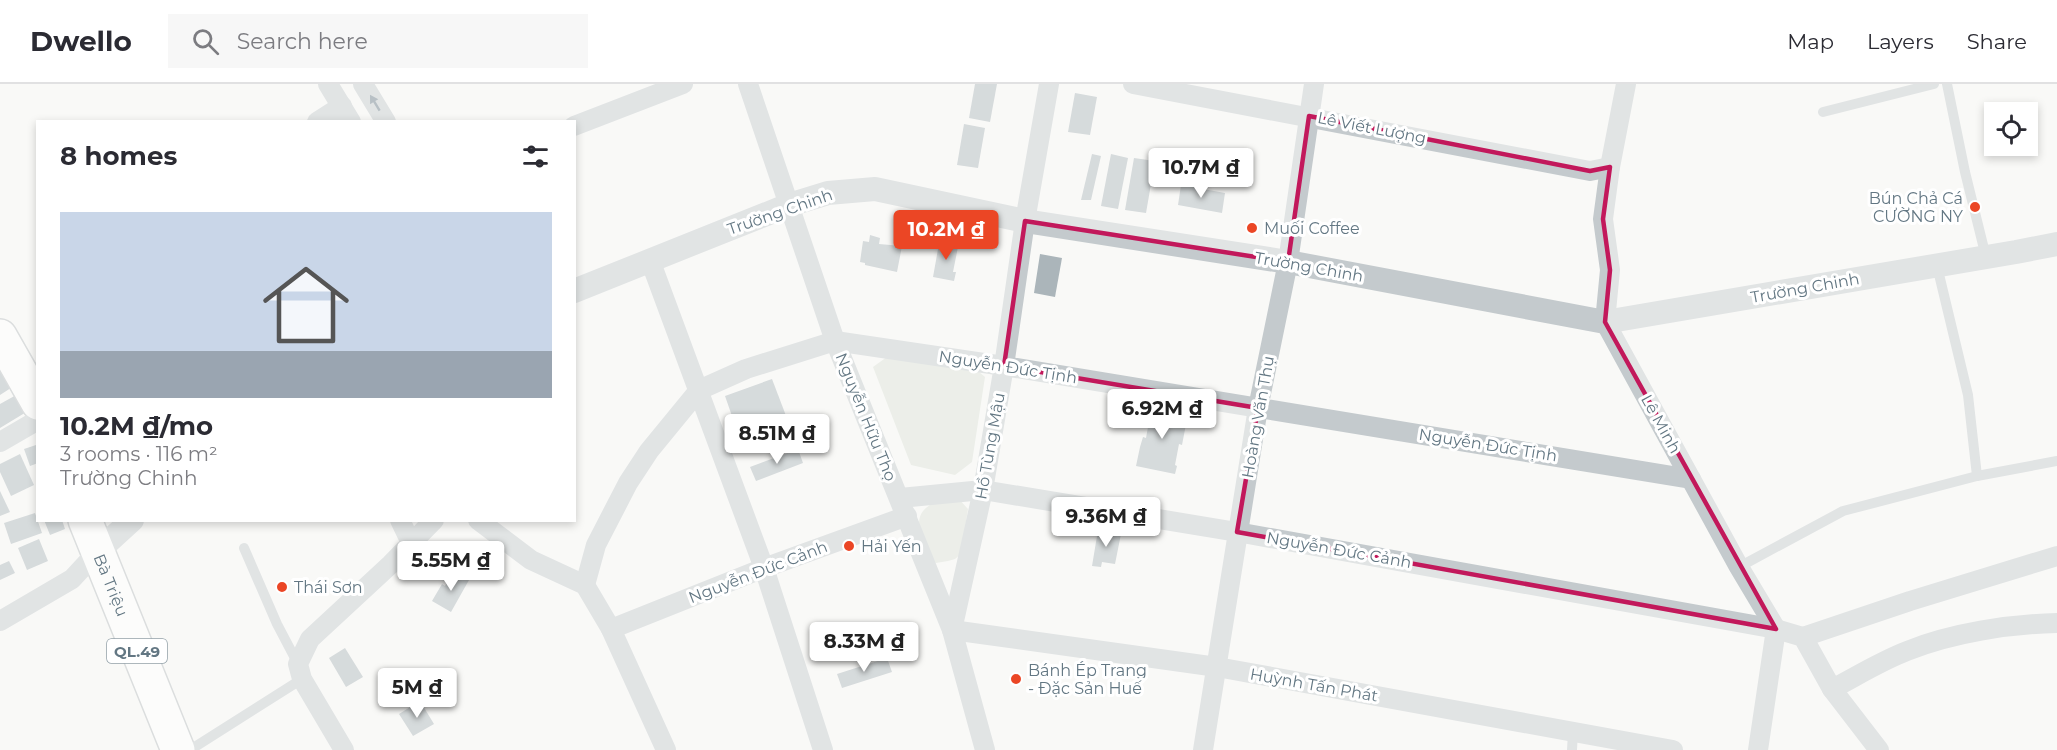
<!DOCTYPE html>
<meta charset="utf-8">
<style>
body{margin:0;font-family:Montserrat,sans-serif;background:#f7f7f7;color:#2b2b33;height:100vh;display:flex;flex-direction:column;font-size:22px;white-space:nowrap}
*{box-sizing:border-box;margin:0}
p{font-size:20px;color:#7c7c81}
.icon{flex:none;width:33px;height:33px;fill:none;stroke:currentColor;stroke-width:2;stroke-linecap:round;stroke-linejoin:round}
.map{position:relative;flex:1;overflow:hidden}
.sheet{position:absolute;left:36px;top:36px;width:540px;height:402px;display:flex;flex-direction:column;background:#fff;border-radius:0px;box-shadow:0 3px 9px #0003}
.sheet>*{flex:none}
.tools{position:absolute;left:1984px;top:18px;display:grid;gap:12px}
.tools a{display:grid;place-items:center;width:54px;height:54px;border-radius:0px;background:#fff;box-shadow:0 3px 9px #0003;font-size:30px}
.price{position:absolute;translate:-50% -51px;padding:0 14px;border-radius:6px;background:#fff;color:#222;font-size:20px;line-height:39px;filter:drop-shadow(0 2px 3px #0008)}
.price::after{content:'';position:absolute;left:50%;top:36px;width:18px;height:14px;margin-left:-9px;background:inherit;clip-path:polygon(0 0,100% 0,50% 100%)}
.price.selected{background:#eb4625;color:#fff}
ul{padding:0;list-style:none}
li{display:grid;align-content:center;gap:12px;height:318px;padding:0 24px}
li span{display:grid;place-items:center;height:186px;border-radius:0px;color:#555}
li>.icon{margin-inline-start:auto}
span .icon{width:108px;height:108px;fill:#fffc;stroke-width:1}
li b{font-size:26px}
h2{display:flex;justify-content:space-between;align-items:center;height:72px;padding:0 24px;font-size:26px}
header{display:flex;align-items:center;gap:36px;box-sizing:border-box;height:84px;padding:0 30px;background:#fff;border-bottom:2px solid #e1e1e2}
header strong{font-size:28px}
nav{display:flex;gap:33px;margin-inline-start:auto;font-size:21px}
.search{width:420px;height:54px;background:#f7f7f7;display:flex;align-items:center;gap:15px;box-sizing:border-box;padding:0 21px;border-radius:0px;color:#7c7c81;font-size:22px}
.map>svg:first-child{display:block}
.green{fill:#dbe1d7}
.building{fill:#abb5ba}
.lines{fill:none;stroke-linecap:round;stroke-linejoin:round}
.trunk-casing{stroke:#b7bcbf;stroke-width:36}
.service{stroke:#c4cacd;stroke-width:10}
.minor{stroke:#c4cacd;stroke-width:20}
.tertiary{stroke:#c4cacd;stroke-width:24}
.trunk{stroke:#fff;stroke-width:33}
.oneway{fill:#687b87}
.marked{fill:none;stroke:#c2185b;stroke-width:4.5;stroke-linejoin:round}
.poi-dot{fill:#eb4625;stroke:#fff;stroke-width:2}
.labels{text-anchor:middle;dominant-baseline:central;stroke-width:6;stroke-linejoin:round;paint-order:stroke}
.shield{fill:#fff;stroke:#92a0a8;stroke-width:1.5}
.shield-label{font-size:15px;font-weight:bold;fill:#637783}
.street-label{font-size:16px;fill:#637783;stroke:#fff}
.poi-label{font-size:16px;fill:#637783;stroke:#fff;text-anchor:start}
</style>
<header>
<strong>Dwello</strong>
<div class="search"><svg class="icon" aria-label="search" viewBox="0 0 24 24"><circle cx="10" cy="10" r="6"/><path d="M15 15l6 6"/></svg>Search here</div>
<nav><a>Map</a><a>Layers</a><a>Share</a></nav>
</header>
<div class="map">
<svg width="2057" height="666" viewBox="0 0 2057 666">
<rect width="100%" height="100%" fill="#f9f9f7"/>
<!-- green -->
<g class="green">
<polygon points="891,270 972,282 985,293 972,378 955,391 911,381 873,283"/>
<path d="M958,414L968,425L961,470L955,475L948,477L936,479L931,477C925,459 908,434 930,421C938,416 950,416 958,414Z"/>
</g>
<!-- building -->
<g class="building">
<polygon points="975,0 997,0 990,38 969,34"/>
<polygon points="1075,9 1097,13 1090,51 1068,48"/>
<polygon points="964,40 985,44 978,84 957,81"/>
<polygon points="1092,70 1101,72 1091,116 1081,116"/>
<polygon points="1111,70 1128,74 1118,125 1101,122"/>
<polygon points="1134,74 1155,77 1146,129 1125,126"/>
<polygon points="1181,101 1225,109 1222,129 1178,121"/>
<polygon points="870,151 880,154 879,160 902,162 897,188 865,181 865,179 860,178 863,157 869,158"/>
<polygon points="940,154 948,156 947,161 958,163 953,188 956,188 954,197 933,193"/>
<polygon points="1040,170 1062,174 1055,213 1034,209"/>
<polygon points="0,284 14,302 0,311"/>
<polygon points="772,295 788,337 740,355 725,312"/>
<polygon points="18,310 28,327 0,344 0,320"/>
<polygon points="1146,323 1188,330 1182,361 1179,360 1175,381 1177,382 1175,390 1136,382 1140,363 1143,353 1146,354 1148,343 1142,342"/>
<polygon points="36,361 38,379 30,382 24,365"/>
<polygon points="798,365 803,379 756,397 750,383"/>
<polygon points="20,370 34,401 11,412 0,388 0,380"/>
<polygon points="0,407 10,428 0,432"/>
<polygon points="35,429 42,449 11,460 4,439"/>
<polygon points="44,436 62,436 65,445 50,451"/>
<polygon points="1098,446 1121,450 1115,480 1102,478 1101,483 1092,482"/>
<polygon points="39,455 48,477 27,486 18,464"/>
<polygon points="9,477 15,489 0,496 0,481"/>
<polygon points="452,486 469,496 451,528 432,517 442,500 445,502 453,489 450,489"/>
<polygon points="345,564 363,593 346,603 329,574"/>
<polygon points="887,574 892,588 842,604 837,590"/>
<polygon points="420,617 434,640 413,652 399,630"/>
</g>
<g class="lines">
<defs>
<g id="trunk">
<polyline points="0,252 38,319"/>
<path id="s1" d="M85,436L178,666"/>
</g>
</defs>
<!-- trunk casing -->
<use href="#trunk" class="trunk-casing"/>
<!-- service -->
<g class="service">
<polyline points="1947,0 1965,88 1986,173"/>
<polyline points="1823,28 1934,0"/>
<polyline points="1937,182 1968,311 1977,392"/>
<polyline points="244,464 277,540 298,580"/>
<polyline points="1739,483 1843,427 1977,392 2057,377"/>
<polyline points="190,666 302,595"/>
<polyline points="1572,666 1573,648"/>
</g>
<!-- minor -->
<g class="minor">
<polyline points="328,0 351,38"/>
<polyline points="363,0 386,38"/>
<polyline points="748,0 835,257 952,546 985,666"/>
<polyline points="1049,0 1025,137 1004,282 983,406 952,546 1217,583 1673,666"/>
<polyline points="1133,0 1590,87 1610,83"/>
<polyline points="1626,0 1610,83 1603,135 1610,186 1605,238 1739,483 1776,545 1758,666"/>
<polyline points="317,38 342,22"/>
<polyline points="574,42 683,0"/>
<polyline points="650,176 764,484 823,666"/>
<polyline points="0,358 38,336"/>
<polyline points="900,414 983,406 1237,448 1776,545 1803,553 1832,605 1879,666"/>
<polyline points="400,436 411,459"/>
<polyline points="478,436 531,476 585,501 611,545 666,666"/>
<polyline points="585,501 596,461 628,399 649,367 699,306 746,285 835,257 1004,282 1691,395"/>
<polyline points="0,537 72,495 97,468"/>
<polyline points="611,545 764,484 907,432"/>
<polyline points="1803,553 1910,517 2057,472"/>
<path d="M1832,605C1857,592 1881,577 1907,567C1951,549 2010,540 2057,539"/>
<polyline points="344,666 302,595 298,580 310,555 391,480 434,436"/>
<polyline points="1203,666 1258,324 1288,178 1314,0"/>
</g>
<!-- tertiary -->
<g class="tertiary">
<polyline points="574,207 789,121 828,109 875,105 1025,137 1288,178 1605,238 2016,168 2057,160"/>
<polyline points="97,468 132,436"/>
</g>
<!-- trunk -->
<use href="#trunk" class="trunk"/>
</g>
<!-- one-way arrows -->
<defs><path id="oneway-solid" d="M-6-.8H1V-3.2L6.5 0L1 3.2V.8H-6Z" transform="scale(1.5)"/></defs>
<use class="oneway" href="#oneway-solid" transform="translate(375 19) rotate(-121)"/>
<!-- marked area -->
<path d="M0 0H2057V666H0ZM1309,32L1590,87L1610,83L1603,135L1610,186L1605,238L1776,545L1237,448L1258,324L1004,282L1025,137L1288,178Z" fill="#f9f9f7" fill-opacity=".55" fill-rule="evenodd"/>
<path class="marked" d="M1309,32L1590,87L1610,83L1603,135L1610,186L1605,238L1776,545L1237,448L1258,324L1004,282L1025,137L1288,178Z"/>
<!-- markers -->
<g class="poi-dot">
<circle cx="1975" cy="123" r="6"/>
<circle cx="1252" cy="144" r="6"/>
<circle cx="849" cy="462" r="6"/>
<circle cx="282" cy="503" r="6"/>
<circle cx="1016" cy="595" r="6"/>
</g>
<g class="labels">
<!-- shield labels -->
<rect class="shield" x="107" y="555" width="60" height="24" rx="4.5"/>
<g class="shield-label">
<text x="137" y="567">QL.49</text>
</g>
<!-- street labels -->
<g class="street-label">
<text transform="translate(1372 44) rotate(11)">Lê Viết Lượng</text>
<text transform="translate(780 128) rotate(-19)">Trường Chinh</text>
<text transform="translate(1309 183) rotate(10)">Trường Chinh</text>
<text transform="translate(1805 204) rotate(-10)">Trường Chinh</text>
<text transform="translate(1008 283) rotate(9)">Nguyễn Đức Tịnh</text>
<text transform="translate(866 333) rotate(68)">Nguyễn Hữu Thọ</text>
<text transform="translate(1258 333) rotate(-80)">Hoàng Văn Thụ</text>
<text transform="translate(1661 340) rotate(61)">Lê Minh</text>
<text transform="translate(1488 361) rotate(9)">Nguyễn Đức Tịnh</text>
<text transform="translate(990 362) rotate(-80)">Hồ Tùng Mậu</text>
<text transform="translate(1339 466) rotate(10)">Nguyễn Đức Cảnh</text>
<text transform="translate(758 488) rotate(-21)">Nguyễn Đức Cảnh</text>
<text stroke="none"><textPath href="#s1" startOffset="70">Bà Triệu</textPath></text>
<text transform="translate(1314 601) rotate(10)">Huỳnh Tấn Phát</text>
</g>
<!-- poi labels -->
<g class="poi-label">
<text x="1963" y="114" text-anchor="end">Bún Chả Cá<tspan x="1963" dy="18">CƯỜNG NY</tspan></text>
<text x="1264" y="144">Muối Coffee</text>
<text x="861" y="462">Hải Yến</text>
<text x="294" y="503">Thái Sơn</text>
<text x="1028" y="586">Bánh Ép Trang<tspan x="1028" dy="18">- Đặc Sản Huế</tspan></text>
</g>
</g>
</svg>
<div class="tools">
<a><svg class="icon" aria-label="locate" viewBox="0 0 24 24"><circle cx="12" cy="12" r="6"/><path d="M12 2v4M12 18v4M2 12h4M18 12h4"/></svg></a>
</div>
<b class="price" style="left:1201px;top:115px">10.7M ₫</b>
<b class="price selected" style="left:946px;top:177px">10.2M ₫</b>
<b class="price" style="left:1162px;top:356px">6.92M ₫</b>
<b class="price" style="left:777px;top:381px">8.51M ₫</b>
<b class="price" style="left:1106px;top:464px">9.36M ₫</b>
<b class="price" style="left:451px;top:508px">5.55M ₫</b>
<b class="price" style="left:864px;top:589px">8.33M ₫</b>
<b class="price" style="left:417px;top:635px">5M ₫</b>
<section class="sheet">
<h2>8 homes<svg class="icon" aria-label="filters" viewBox="0 0 24 24"><path d="M4 7h16M4 17h16"/><circle cx="9" cy="7" r="2"/><circle cx="15" cy="17" r="2"/></svg></h2>
<ul>
<li><span style="background:linear-gradient(#c9d6e8 75%,#9aa5b1 0)"><svg class="icon" aria-label="home" viewBox="0 0 24 24"><path d="M3 11l9-7 9 7M6 9v11h12V9"/></svg></span><div><b>10.2M ₫/mo</b><p>3 rooms · 116 m²</p><p>Trường Chinh</p></div></li>
</ul>
</section>
</div>
